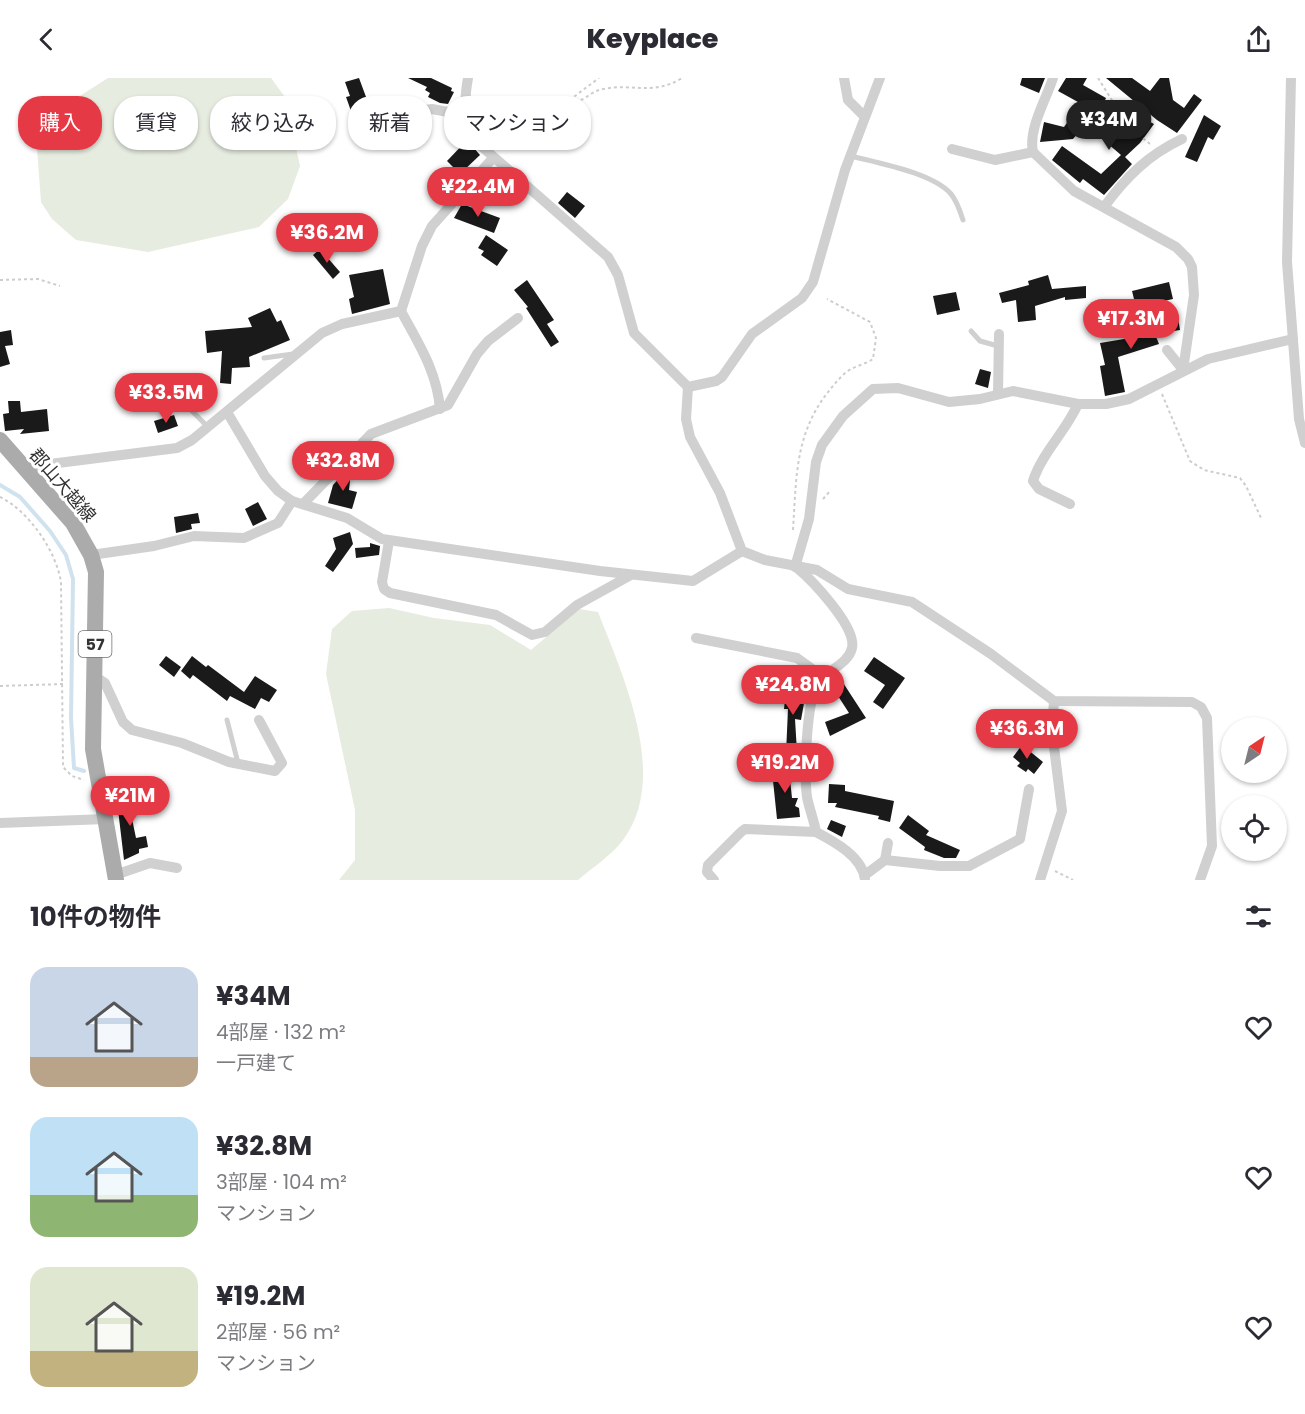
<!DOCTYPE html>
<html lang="ja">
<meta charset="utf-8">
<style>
body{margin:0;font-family:Poppins,"Noto Sans JP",sans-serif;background:#f7f7f7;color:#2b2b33;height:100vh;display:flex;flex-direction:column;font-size:22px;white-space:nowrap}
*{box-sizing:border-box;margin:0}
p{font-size:20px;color:#7c7c81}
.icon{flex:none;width:33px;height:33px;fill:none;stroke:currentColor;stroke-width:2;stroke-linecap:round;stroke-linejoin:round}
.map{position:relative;height:802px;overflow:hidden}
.drawer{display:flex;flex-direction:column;background:#fff;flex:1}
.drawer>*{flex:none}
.top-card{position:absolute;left:18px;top:18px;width:600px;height:54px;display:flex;gap:12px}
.needle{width:39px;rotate:35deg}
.fabs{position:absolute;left:1221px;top:639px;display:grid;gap:12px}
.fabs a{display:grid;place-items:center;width:66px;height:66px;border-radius:50%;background:#fff;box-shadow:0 2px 4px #0004;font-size:30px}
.price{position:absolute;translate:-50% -51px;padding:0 14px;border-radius:21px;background:#e63946;color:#fff;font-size:20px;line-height:39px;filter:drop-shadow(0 2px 3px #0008)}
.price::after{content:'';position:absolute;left:50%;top:36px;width:18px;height:14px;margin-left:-9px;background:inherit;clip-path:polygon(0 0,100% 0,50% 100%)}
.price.on{background:#222;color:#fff}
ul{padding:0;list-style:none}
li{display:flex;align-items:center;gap:18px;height:150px;padding:0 30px}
li span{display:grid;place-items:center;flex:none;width:168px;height:120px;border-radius:18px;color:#555}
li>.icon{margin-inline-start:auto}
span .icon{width:72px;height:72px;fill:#fffc;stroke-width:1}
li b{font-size:26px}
h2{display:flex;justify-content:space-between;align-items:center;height:72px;padding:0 30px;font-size:26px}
.chip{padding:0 21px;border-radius:24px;background:#fff;box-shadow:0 2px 4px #0004;font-size:21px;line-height:54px}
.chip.on{background:#e63946;color:#fff}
header{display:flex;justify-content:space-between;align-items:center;height:78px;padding:0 30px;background:#fff;font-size:27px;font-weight:800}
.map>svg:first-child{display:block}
.green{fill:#e6ecdf}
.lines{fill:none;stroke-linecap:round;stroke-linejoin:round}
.stream{stroke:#cfe2ee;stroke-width:4}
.building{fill:#1a1a1a}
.path{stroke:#cdcdcd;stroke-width:2;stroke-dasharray:3 3;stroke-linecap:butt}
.service{stroke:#d0d0d0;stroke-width:5}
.minor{stroke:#d0d0d0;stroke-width:10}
.primary{stroke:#ababab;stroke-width:16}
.labels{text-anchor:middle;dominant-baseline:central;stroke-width:6;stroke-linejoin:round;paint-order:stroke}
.shield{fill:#fff;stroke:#707070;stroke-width:1.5}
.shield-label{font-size:16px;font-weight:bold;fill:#333}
.street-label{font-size:18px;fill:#333;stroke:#fff}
</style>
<header><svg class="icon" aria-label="back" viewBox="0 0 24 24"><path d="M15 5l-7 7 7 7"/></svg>Keyplace<svg class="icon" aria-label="share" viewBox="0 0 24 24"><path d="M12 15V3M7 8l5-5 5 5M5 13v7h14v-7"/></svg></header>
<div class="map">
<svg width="1305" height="802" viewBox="0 0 1305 802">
<rect width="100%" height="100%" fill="#fff"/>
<!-- green -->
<g class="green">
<polygon points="108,0 271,0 285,19 300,88 288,121 259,149 148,174 76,162 52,141 41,124 37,70 61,30"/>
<path d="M389,530L434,540L490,547L531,572L579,531L598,534C623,598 670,699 623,762C612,777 592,790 578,802H339L355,782V732L326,596L332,551L352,533Z"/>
</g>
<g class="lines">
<!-- stream -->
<polyline class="stream" points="0,407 20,419 50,453 66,477 73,501 71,640 74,690 84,693"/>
</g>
<!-- building -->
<g class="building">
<polygon points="359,0 369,27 351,33 346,19 350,18 345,4"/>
<polygon points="408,0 431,0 452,10 451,13 454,14 448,26 440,25 428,19 430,15 425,12 427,9"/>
<polygon points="1022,0 1045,0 1039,15 1020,7"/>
<polygon points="1066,0 1087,0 1083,7 1106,20 1092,52 1085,47 1073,61 1040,64 1044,44 1064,49 1069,42 1074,46 1087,29 1058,13"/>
<polygon points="1106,0 1132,0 1150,13 1160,0 1169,0 1173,22 1184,30 1194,16 1202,22 1177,55 1157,42"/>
<polygon points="1123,29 1154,46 1140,65 1125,79 1132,86 1104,117 1083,101 1080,105 1052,82 1062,68 1101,96 1121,77 1100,59"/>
<polygon points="1204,37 1221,48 1213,62 1208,59 1197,84 1185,79"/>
<polygon points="467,62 480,77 460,96 447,83"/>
<polygon points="567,114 585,128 575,140 558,125"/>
<polygon points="462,126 500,140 494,155 454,140"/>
<polygon points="486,157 508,172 497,188 481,177 484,173 478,170"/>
<polygon points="320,171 340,194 333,201 313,177"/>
<polygon points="383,191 390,226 352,236 349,221 354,219 349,197"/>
<polygon points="1048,197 1052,211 1086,208 1086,220 1065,222 1065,219 1035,228 1036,242 1018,244 1016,222 1002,225 999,215 1029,207 1028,203"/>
<polygon points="527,202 554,242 547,246 559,264 551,269 526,230 528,229 514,212"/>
<polygon points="1169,204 1173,221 1136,229 1132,213"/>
<polygon points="956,214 960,232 937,237 933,218"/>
<polygon points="270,230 277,244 281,242 290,262 249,279 250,289 232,290 231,306 220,305 222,273 207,275 205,253 252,249 248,240"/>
<polygon points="1178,239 1180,252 1155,256 1159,266 1118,279 1125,314 1105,318 1100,288 1105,287 1100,265 1130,260 1127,246"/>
<polygon points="11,252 13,267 5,268 10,286 0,289 0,254"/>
<polygon points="980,291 991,294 988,310 975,306"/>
<polygon points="147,303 148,317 127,320 126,305"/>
<polygon points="8,323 20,323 21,334 47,331 49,353 20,356 24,351 5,353 3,336 9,335"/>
<polygon points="174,337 178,348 158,355 154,343"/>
<polygon points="346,393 351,393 349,412 357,414 352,431 328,425 333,407"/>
<polygon points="258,424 267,441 253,448 245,431"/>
<polygon points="198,435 200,445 191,446 192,451 176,455 174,439"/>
<polygon points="350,454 353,466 333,494 325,488 336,471 333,460"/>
<polygon points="370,465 380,468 379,477 356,480 355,470 370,469"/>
<polygon points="166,578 181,589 174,599 159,587"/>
<polygon points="192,578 206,589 208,587 244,614 255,598 277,612 269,624 261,620 255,631 230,618 227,623 193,597 190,601 181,593"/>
<polygon points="874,579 905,600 883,631 873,624 885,607 864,593"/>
<polygon points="838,597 866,640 830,658 825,644 849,635 829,604"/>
<polygon points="786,611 806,614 801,642 795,641 797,674 786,675 788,631 784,631"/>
<polygon points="1022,667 1043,684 1034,696 1028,691 1026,694 1017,688 1020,685 1013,679"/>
<polygon points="798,691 798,700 790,701 792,720 798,720 795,728 799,730 800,739 777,741 772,693"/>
<polygon points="829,706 845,707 845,713 894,723 890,744 878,741 879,738 835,729 837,725 828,725"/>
<polygon points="140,719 143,734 131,736 136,760 146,758 148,769 139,771 139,775 124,782 117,723"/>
<polygon points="908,737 929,753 926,757 960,772 956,780 944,780 924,772 925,769 899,750"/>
<polygon points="831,742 846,748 842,759 827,751"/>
</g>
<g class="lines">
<!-- path -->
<g class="path">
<polyline points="1098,0 1115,27 1116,38 1150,66"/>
<path d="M569,24C583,26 590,13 603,11C632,5 653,18 682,0"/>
<polyline points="491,64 532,50 599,0"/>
<polyline points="0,202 38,201 60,208"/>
<polyline points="1162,316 1190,383 1204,392 1240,400 1246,408 1262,442"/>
<path d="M0,419C29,433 56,473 61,504L63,689L72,698L84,702"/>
<polyline points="823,421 831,412"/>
<path d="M793,452C797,388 795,345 844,296C851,289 864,287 873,281L876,260L870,244L827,221"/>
<polyline points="0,608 63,606"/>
<polyline points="1055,793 1073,802"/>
</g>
<!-- service -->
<g class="service">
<path d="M851,78C878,85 933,95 951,116C957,123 960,133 963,142"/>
<polyline points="971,253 980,263 998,268"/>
<polyline points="264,280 293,276"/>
<polyline points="173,323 188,329 208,349"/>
<polyline points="227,642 238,685"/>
</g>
<!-- minor -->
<g class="minor">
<path d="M468,0C463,28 464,44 480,67L608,179L618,197L634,255L688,309L686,341L690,359L720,415L742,473L765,482L817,492L848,511L912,524L991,576L1054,623L1192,624L1201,629L1207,640L1212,768L1200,802"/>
<polyline points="844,0 848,22 864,38"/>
<path d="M1053,0C1046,22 1028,51 1033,74L1074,113L1176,169L1188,181L1192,189L1194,217L1183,292"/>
<polyline points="1291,0 1287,184 1299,341 1305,365"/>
<polyline points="376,40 432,31 464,37"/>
<polyline points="952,71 995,82 1033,74"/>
<path d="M1104,129C1126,99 1148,77 1182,61"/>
<path d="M401,233C418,265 437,293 440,331"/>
<polyline points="1167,272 1183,292"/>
<polyline points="688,309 716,303 722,299 752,256 802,220 813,204 845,92 880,0"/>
<polyline points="998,315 999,256"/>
<polyline points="227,334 265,398 278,413 292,423 347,440 382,461 600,493 693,503 742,473"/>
<polyline points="28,396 50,386 177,370 192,362 322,255 342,246 401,233 422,168 432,148 493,80"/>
<polyline points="303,426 371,356 448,327 477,276 488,263 518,240"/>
<path d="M1070,426L1039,411L1033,403C1042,375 1066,353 1078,326"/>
<polyline points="389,463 382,504 384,511 390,515 496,537 532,557 545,554 577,527 631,497"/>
<polyline points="91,477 154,468 194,458 244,460 278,445 292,423"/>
<polyline points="795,489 809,441 816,384 822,367 843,338 873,311 898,310 949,324 980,321 1013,313 1078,326 1106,326 1129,321 1208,281 1293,261"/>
<path d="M796,489C811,501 857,549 852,570C848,587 826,592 818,605C806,624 804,696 807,719C809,730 814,742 816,754C835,764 863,779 865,802"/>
<polyline points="696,560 797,580 822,598"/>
<polyline points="94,598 105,605 123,644 132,652 182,665 229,684 275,693 282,685 259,642"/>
<polyline points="0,745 106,741"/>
<polyline points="885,782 888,765"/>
<polyline points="115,797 150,785 177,790"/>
<polyline points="865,797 885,782 940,788 969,788 1020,761 1029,711"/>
<polyline points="714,802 707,794 708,787 741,754 745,751 816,754"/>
<polyline points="1040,802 1062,733 1052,653 1054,623"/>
</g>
<!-- primary -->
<polyline class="primary" points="0,362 73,445 91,477 96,494 93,671 116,802"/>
</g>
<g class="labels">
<!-- shield labels -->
<rect class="shield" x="78.5" y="553" width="33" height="26" rx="4.5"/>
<g class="shield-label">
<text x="95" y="566">57</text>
</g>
<!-- street labels -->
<g class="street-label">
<text transform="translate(63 407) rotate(49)">郡山大越線</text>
</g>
</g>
</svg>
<div class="fabs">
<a><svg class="needle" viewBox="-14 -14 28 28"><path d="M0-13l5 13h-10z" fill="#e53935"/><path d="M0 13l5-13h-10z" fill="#7c7c81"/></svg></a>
<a><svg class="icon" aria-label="locate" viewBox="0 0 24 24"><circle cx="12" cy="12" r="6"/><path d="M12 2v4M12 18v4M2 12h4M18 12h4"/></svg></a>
</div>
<b class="price on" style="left:1109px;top:73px">¥34M</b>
<b class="price" style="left:478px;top:140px">¥22.4M</b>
<b class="price" style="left:327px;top:186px">¥36.2M</b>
<b class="price" style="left:1131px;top:272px">¥17.3M</b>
<b class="price" style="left:166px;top:346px">¥33.5M</b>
<b class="price" style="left:343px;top:414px">¥32.8M</b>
<b class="price" style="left:793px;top:638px">¥24.8M</b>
<b class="price" style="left:1027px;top:682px">¥36.3M</b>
<b class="price" style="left:785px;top:716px">¥19.2M</b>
<b class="price" style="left:130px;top:749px">¥21M</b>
<div class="top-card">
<a class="chip on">購入</a>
<a class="chip">賃貸</a>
<a class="chip">絞り込み</a>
<a class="chip">新着</a>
<a class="chip">マンション</a>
</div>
</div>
<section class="drawer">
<h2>10件の物件<svg class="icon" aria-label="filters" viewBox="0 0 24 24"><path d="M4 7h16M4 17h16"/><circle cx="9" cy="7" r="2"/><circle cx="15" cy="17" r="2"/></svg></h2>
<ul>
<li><span style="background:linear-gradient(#c9d6e8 75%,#b9a48a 0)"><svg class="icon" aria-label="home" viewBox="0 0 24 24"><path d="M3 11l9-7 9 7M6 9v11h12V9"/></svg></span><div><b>¥34M</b><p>4部屋 · 132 m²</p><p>一戸建て</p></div><svg class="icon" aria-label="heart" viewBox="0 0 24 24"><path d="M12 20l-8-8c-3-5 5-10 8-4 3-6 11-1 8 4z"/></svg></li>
<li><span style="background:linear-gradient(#bfe0f5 65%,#8fb573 0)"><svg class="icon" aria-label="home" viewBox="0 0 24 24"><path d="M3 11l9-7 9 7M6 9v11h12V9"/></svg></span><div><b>¥32.8M</b><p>3部屋 · 104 m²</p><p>マンション</p></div><svg class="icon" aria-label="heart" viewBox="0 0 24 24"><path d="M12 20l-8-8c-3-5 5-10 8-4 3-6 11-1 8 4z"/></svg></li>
<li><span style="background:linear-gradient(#dfe7d0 70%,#c2b280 0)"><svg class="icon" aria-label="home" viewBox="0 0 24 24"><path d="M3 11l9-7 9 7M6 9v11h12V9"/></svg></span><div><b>¥19.2M</b><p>2部屋 · 56 m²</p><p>マンション</p></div><svg class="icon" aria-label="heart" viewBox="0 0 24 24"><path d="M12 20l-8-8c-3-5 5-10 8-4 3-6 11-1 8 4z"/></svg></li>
</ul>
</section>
